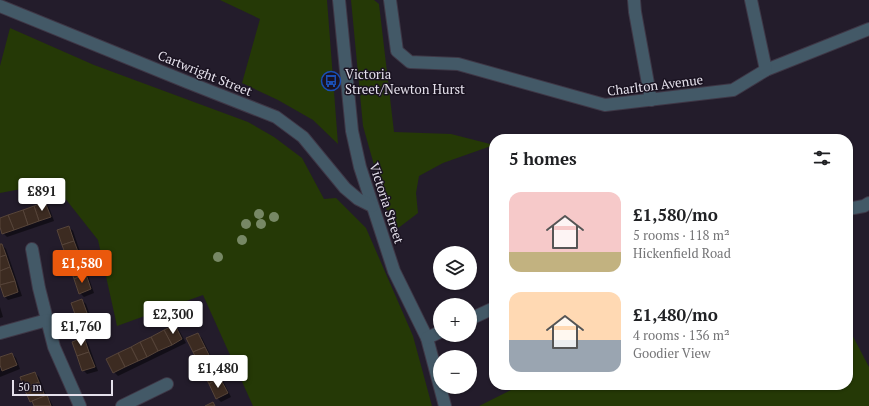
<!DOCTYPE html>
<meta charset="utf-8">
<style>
body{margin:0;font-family:"PT Serif",serif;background:#f6f6f6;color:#202124;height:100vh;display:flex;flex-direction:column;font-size:15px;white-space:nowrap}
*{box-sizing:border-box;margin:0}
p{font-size:13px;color:#757577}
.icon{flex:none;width:22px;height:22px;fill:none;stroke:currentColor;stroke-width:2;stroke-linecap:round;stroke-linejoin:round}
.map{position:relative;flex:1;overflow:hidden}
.drawer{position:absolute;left:489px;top:134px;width:364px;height:256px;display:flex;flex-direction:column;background:#fff;border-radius:16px;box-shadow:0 1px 3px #0004}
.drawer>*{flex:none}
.controls{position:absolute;left:433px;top:246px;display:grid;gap:8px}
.controls a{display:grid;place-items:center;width:44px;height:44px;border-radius:50%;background:#fff;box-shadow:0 1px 3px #0004;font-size:20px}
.scale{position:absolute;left:12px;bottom:10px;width:101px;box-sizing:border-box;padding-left:4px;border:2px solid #e4e0eb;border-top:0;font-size:11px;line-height:14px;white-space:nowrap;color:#e4e0eb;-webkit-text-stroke:3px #1a1321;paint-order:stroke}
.price{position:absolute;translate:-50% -34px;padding:0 9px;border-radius:4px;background:#fff;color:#222;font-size:13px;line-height:26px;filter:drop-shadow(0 1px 2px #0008)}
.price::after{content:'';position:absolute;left:50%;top:24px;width:12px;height:9px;margin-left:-6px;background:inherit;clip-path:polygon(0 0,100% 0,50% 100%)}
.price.active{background:#ea580c;color:#fff}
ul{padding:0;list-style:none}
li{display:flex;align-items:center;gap:12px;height:100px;padding:0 20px}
li span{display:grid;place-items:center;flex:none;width:112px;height:80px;border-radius:12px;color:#555}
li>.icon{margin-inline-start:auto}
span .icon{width:48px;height:48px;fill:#fffc;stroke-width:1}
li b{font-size:17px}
h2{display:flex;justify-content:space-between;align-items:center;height:48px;padding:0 20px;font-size:17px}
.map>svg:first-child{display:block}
.green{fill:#253906}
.shadow{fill:#0007}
.building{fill:#3c2b21;stroke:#564439}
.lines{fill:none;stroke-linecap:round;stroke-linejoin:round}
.minor-casing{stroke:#3e3746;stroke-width:14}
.minor{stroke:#435967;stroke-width:12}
.tree{fill:#778865}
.labels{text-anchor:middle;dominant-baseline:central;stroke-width:3;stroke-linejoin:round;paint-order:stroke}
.street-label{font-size:13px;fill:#e4e0eb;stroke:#1a1321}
.poi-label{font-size:13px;fill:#e4e0eb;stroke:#1a1321;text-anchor:start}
</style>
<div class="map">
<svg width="869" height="406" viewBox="0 0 869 406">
<rect width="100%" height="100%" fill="#231c2b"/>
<!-- green -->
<g class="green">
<polygon points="220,0 327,0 338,144 313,120 278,100 242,83 260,19"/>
<polygon points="351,0 374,0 379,4 394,132 451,134 494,145 443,163 419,176 416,193 418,213 393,232 363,126"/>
<polygon points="10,28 94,65 248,122 274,137 302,158 324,199 336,198 366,228 413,336 432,406 253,406 203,295 117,326 98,240 53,183 0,193 0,66"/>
<polygon points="848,327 869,367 869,406 479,406 521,385 848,385"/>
</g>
<!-- shadow -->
<g class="shadow">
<polygon points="45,203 49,207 54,221 7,237 3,233 0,224 0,219"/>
<polygon points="69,227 73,231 94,293 84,297 80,293"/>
<polygon points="0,245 2,245 6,249 22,296 8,300 4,296 0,283"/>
<polygon points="82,300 86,304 96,332 86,335 82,331"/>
<polygon points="0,307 3,317 0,318"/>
<polygon points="175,326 179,330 186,343 118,376 114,372 108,359"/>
<polygon points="198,334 202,338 231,397 221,402 217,398"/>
<polygon points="84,339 88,343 98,371 87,374 83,370"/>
<polygon points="12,354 16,358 20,369 0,377 0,358"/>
<polygon points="35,373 39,377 47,397 50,400 53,406 35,406 31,401"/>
</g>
<!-- building -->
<g class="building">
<polygon points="45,202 51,217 39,221 34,206"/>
<polygon points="34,206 39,221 28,225 23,210"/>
<polygon points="23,210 28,225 14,230 8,215"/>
<polygon points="8,215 14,230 2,234 0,227 0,218"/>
<polygon points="69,226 74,241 62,245 57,230"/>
<polygon points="74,241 80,257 68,261 62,245"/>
<polygon points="0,244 2,244 6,255 0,257"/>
<polygon points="6,255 10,267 0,271 0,257"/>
<polygon points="80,257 86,274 74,279 68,261"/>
<polygon points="10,267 15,281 0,285 0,271"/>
<polygon points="86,274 91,289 79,294 74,279"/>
<polygon points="15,281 18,292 4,297 0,285"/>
<polygon points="82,299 87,313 76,317 71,303"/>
<polygon points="87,313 93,328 81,332 76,317"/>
<polygon points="175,325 182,339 172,345 164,330"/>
<polygon points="164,330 172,345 158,351 151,337"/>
<polygon points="198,333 205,347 193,352 186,338"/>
<polygon points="84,337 89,352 77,356 72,342"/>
<polygon points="151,337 158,351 147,357 140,342"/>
<polygon points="140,342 147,357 138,361 131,347"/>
<polygon points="131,347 138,361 125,367 118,353"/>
<polygon points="205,347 213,363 201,368 193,352"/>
<polygon points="89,352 95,367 82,371 77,356"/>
<polygon points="12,353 17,365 2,371 0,365 0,357"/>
<polygon points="118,353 125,367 113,373 106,359"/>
<polygon points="213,363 220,378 209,384 201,368"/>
<polygon points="35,372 39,382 24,388 20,377"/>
<polygon points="220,378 228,393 216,399 209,384"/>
<polygon points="39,382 45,396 30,402 24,388"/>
<polygon points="47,395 51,406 34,406 32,401"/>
<polygon points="213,402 215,406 205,406"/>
</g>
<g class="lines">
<defs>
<g id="minor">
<polyline points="339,0 352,131 360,167 394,271 427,338 445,406"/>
<polyline points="390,0 397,51 410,62 458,64 605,105 733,90 766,70 869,29"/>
<polyline points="634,0 635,12 651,100"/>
<polyline points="751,0 766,70"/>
<polyline points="0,6 187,82 276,117 303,137 345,188 358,199 372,206"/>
<polyline points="848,209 864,206 869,203"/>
<polyline points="32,249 39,288 54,347 80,406"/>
<polyline points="470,319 494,308"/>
<polyline points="0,333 47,320"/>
<polyline points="427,338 440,332"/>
<polyline points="122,406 167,384"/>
</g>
</defs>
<!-- minor casing -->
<use href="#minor" class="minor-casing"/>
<!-- minor -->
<use href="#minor" class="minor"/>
</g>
<!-- trees -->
<g class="tree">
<circle cx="259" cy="214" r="5"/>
<circle cx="274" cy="217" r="5"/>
<circle cx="246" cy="224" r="5"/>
<circle cx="261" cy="224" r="5"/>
<circle cx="242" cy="240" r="5"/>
<circle cx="218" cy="257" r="5"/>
</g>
<!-- icons -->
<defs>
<symbol id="bus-ring" viewBox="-11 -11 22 22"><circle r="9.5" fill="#1a1321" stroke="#1a4fb4" stroke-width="1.5"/><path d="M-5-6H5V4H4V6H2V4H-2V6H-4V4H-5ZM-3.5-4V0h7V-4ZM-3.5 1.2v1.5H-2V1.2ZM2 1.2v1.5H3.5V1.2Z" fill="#1a4fb4"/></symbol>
</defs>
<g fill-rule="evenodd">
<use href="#bus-ring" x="320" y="70" width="22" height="22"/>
</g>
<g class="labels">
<!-- street labels -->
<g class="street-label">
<text transform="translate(205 73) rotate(22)">Cartwright Street</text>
<text transform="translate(655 85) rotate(-7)">Charlton Avenue</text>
<text transform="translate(387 203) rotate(72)">Victoria Street</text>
</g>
<!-- poi labels -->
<g class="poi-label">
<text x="345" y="74">Victoria<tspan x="345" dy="15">Street/Newton Hurst</tspan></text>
</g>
</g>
</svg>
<div class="controls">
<a><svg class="icon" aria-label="layers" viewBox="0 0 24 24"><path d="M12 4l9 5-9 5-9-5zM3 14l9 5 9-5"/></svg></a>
<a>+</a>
<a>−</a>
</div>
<div class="scale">50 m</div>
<b class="price" style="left:42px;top:212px">£891</b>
<b class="price active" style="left:82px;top:284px">£1,580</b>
<b class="price" style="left:173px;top:335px">£2,300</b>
<b class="price" style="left:81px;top:347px">£1,760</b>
<b class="price" style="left:218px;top:389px">£1,480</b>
<section class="drawer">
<h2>5 homes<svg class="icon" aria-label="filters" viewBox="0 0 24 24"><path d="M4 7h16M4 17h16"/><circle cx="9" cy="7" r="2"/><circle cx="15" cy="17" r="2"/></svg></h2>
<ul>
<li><span style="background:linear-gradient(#f6c9c9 75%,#c2b280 0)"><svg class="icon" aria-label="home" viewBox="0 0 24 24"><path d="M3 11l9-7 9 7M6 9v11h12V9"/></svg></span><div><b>£1,580/mo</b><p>5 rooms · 118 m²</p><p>Hickenfield Road</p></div></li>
<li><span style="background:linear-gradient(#ffd9b3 60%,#9aa5b1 0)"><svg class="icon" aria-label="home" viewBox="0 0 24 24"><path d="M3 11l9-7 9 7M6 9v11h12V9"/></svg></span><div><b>£1,480/mo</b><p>4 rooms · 136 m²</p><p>Goodier View</p></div></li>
</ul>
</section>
</div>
